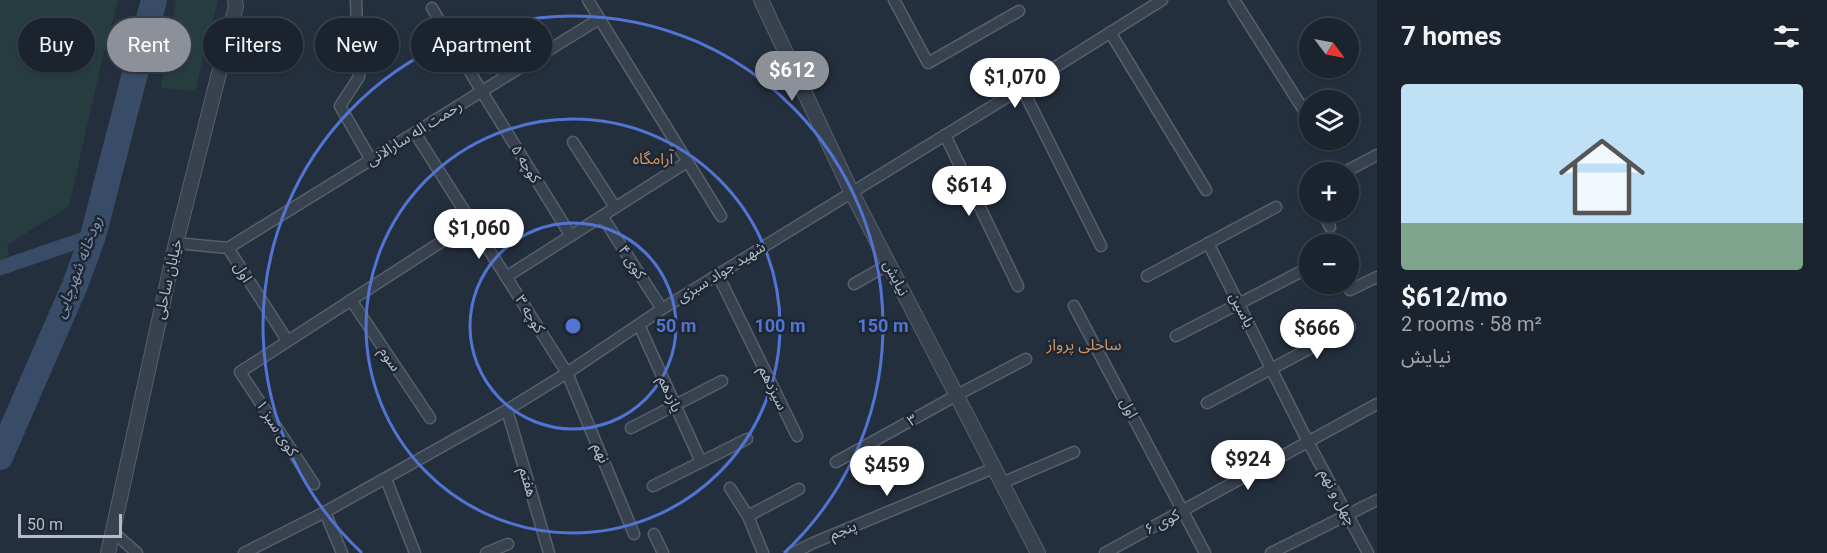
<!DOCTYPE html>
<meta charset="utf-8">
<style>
body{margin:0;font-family:Roboto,"Noto Sans Arabic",sans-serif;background:#242b36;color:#f1f3f6;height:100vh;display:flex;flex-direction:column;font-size:22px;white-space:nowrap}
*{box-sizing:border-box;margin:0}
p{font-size:20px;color:#a0a4aa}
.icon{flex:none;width:33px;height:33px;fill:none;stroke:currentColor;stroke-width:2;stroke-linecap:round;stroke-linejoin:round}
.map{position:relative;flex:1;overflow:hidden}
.side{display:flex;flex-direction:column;background:#1b232e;width:450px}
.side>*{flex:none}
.banner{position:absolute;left:18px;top:18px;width:570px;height:54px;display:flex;gap:12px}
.needle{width:39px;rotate:122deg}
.buttons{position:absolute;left:1299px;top:18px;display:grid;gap:12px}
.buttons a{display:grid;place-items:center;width:60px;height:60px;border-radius:50%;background:#1b232e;box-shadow:0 2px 4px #0004,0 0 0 2px #39404a;font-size:30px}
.scale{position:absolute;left:18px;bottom:15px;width:104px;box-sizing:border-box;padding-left:6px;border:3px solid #b4bcc9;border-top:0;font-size:16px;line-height:21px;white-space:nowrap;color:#b4bcc9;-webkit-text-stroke:4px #1d2633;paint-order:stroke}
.price{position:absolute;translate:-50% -51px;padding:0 14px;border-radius:21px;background:#fff;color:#222;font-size:20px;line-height:39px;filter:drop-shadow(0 2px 3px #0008)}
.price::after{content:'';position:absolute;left:50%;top:36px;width:18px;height:14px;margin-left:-9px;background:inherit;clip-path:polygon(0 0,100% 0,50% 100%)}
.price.on{background:#8c9099;color:#fff}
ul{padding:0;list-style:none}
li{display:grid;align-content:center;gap:12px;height:318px;padding:0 24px}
li span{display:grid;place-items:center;height:186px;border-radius:6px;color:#555}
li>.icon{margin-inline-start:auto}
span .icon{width:108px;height:108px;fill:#fffc;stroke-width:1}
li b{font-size:26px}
h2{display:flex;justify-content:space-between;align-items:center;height:72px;padding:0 24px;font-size:26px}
.pill{padding:0 21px;border-radius:27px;background:#1b232e;box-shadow:0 2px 4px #0004,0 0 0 2px #39404a;font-size:21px;line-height:54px}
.pill.on{background:#8c9099;color:#fff}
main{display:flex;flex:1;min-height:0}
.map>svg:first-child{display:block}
.green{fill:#263c3f}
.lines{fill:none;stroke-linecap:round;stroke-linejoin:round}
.canal{stroke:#394c67;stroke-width:15}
.river{stroke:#394c67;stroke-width:26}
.minor-casing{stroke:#565f6c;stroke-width:13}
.tertiary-casing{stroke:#565f6c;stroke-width:16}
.minor{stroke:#38414e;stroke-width:10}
.tertiary{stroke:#38414e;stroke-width:14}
.ring{fill:none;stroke:#5274d3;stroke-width:3}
.labels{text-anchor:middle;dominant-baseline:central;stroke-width:5;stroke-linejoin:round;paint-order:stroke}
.street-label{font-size:15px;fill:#b4bcc9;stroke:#1d2633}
.neighbourhood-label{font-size:16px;fill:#d59563;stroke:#1d2633}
.water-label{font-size:16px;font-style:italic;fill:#7c92b1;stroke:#1d2633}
.centre{fill:#5274d3;stroke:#1d2633;stroke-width:3}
.ring-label{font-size:18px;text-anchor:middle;font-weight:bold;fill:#5274d3;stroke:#1d2633;stroke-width:5;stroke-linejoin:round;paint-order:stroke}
</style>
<main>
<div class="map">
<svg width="1377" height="553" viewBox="0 0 1377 553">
<rect width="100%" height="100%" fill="#242f3e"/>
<!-- green -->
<g class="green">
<polygon points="0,0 118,0 100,69 69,206 7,245 9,255 0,260"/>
<polygon points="176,0 218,0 195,91 161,88"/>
</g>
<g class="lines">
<!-- canal -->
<polyline class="canal" points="0,268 93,236"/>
<!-- river -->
<polyline class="river" points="0,457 75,285 93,236 154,0"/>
<defs>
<g id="minor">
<polyline points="356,0 359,77 340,106 371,160"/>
<polyline points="588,0 721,216"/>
<polyline points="894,0 928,63 1019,11"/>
<polyline points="1234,0 1310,120"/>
<polyline points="432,8 482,92 571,236"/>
<polyline points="1110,32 1206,190"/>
<polyline points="1022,88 1101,246"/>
<polyline points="415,133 567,373 634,534"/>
<polyline points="945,135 1018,286"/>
<polyline points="1321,140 1322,140"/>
<polyline points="573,142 615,207"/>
<polyline points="1345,172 1377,155"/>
<polyline points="1323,212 1330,227"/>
<polyline points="602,216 662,309"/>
<polyline points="176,243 228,248 287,340"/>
<polyline points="1208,243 1308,442 1368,553"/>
<polyline points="228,248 599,19"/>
<polyline points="718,275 797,436"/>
<polyline points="1147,276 1276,207"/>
<polyline points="506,277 687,162"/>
<polyline points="854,284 889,264"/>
<polyline points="1350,290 1377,277"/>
<polyline points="351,300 430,418"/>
<polyline points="1074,306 1205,553"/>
<polyline points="639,325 701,462"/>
<polyline points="1176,336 1310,267"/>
<polyline points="1207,403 1350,327"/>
<polyline points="507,410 549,553"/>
<polyline points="631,428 722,381"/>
<polyline points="836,462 957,395 1026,359"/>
<polyline points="386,479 415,553"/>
<polyline points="1002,483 1074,452"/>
<polyline points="314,484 240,372 472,222"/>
<polyline points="653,486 747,439"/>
<polyline points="730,488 748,516 763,553"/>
<polyline points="325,512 342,553"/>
<polyline points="748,516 799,489"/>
<polyline points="112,531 137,553"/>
<polyline points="654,534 663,553"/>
<polyline points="244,553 325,512 507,410 567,373 662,309 1022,88 1162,0"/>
<polyline points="486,553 508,544"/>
<polyline points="793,553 813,543 994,468"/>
<polyline points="1105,553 1377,404"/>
<polyline points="1271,553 1377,500"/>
</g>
<g id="tertiary">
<polyline points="761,0 851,191 1038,553"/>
<polyline points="108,553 176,243 236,6 235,0"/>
</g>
</defs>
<!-- minor casing -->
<use href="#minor" class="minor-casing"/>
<!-- tertiary casing -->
<use href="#tertiary" class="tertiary-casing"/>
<!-- minor -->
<use href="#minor" class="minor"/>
<!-- tertiary -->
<use href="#tertiary" class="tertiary"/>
</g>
<!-- distance rings -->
<g class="ring">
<circle cx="573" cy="326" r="103"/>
<circle cx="573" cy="326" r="207"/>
<path d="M362 553A310 310 0 1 1 784 553"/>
</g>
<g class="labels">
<!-- street labels -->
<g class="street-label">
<text transform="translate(414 133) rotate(-32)">رحمت اله سارالانی</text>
<text transform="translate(526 164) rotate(58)">کوچه ۵</text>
<text transform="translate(632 262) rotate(57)">کوی ۴</text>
<text transform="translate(243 272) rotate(58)">اول</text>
<text transform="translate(721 272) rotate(-32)">شهید جواد سبزی</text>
<text transform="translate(896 278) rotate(63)">نیایش</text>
<text transform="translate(168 279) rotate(-77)">خیابان ساحلی</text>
<text transform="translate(1242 310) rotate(63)">یاسین</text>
<text transform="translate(530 314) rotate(58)">کوچه ۳</text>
<text transform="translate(390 359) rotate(56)">سوم</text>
<text transform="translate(773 388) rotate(64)">سیزدهم</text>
<text transform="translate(670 394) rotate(66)">یازدهم</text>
<text transform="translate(1129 408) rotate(62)">اول</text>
<text transform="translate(912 420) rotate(-29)">۳</text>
<text transform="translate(277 428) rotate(57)">کوی سبز ۱</text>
<text transform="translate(601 453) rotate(67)">نهم</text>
<text transform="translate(528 482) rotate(74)">هفتم</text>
<text transform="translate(1338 497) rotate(62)">چهل و نهم</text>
<text transform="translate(1162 522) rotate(-28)">کوی ۶</text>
<text transform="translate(843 530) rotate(-22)">پنجم</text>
</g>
<!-- neighbourhood labels -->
<g class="neighbourhood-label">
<text x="653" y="158">آرامگاه</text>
<text x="1084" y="344">ساحلی پرواز</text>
</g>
<!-- water labels -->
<g class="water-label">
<text transform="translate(78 267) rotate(-69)">رودخانه شهرچایی</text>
</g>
</g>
<circle cx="573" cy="326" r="9" class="centre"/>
<g class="ring-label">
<text x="676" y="332">50 m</text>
<text x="780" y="332">100 m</text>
<text x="883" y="332">150 m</text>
</g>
</svg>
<div class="buttons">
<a><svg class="needle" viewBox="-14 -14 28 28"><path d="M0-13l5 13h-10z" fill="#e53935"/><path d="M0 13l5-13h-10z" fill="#a0a4aa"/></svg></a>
<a><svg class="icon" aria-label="layers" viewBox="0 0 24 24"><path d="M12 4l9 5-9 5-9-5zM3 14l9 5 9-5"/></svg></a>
<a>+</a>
<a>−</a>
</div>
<div class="scale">50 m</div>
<b class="price on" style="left:792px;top:102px">$612</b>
<b class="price" style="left:1015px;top:109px">$1,070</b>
<b class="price" style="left:969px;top:217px">$614</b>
<b class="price" style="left:479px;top:260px">$1,060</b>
<b class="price" style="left:1317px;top:360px">$666</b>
<b class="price" style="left:1248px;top:491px">$924</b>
<b class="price" style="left:887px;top:497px">$459</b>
<div class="banner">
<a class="pill">Buy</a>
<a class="pill on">Rent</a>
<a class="pill">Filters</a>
<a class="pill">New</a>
<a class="pill">Apartment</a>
</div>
</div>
<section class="side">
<h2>7 homes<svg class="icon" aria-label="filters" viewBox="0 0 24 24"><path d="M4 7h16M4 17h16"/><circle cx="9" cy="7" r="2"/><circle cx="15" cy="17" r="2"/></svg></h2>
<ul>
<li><span style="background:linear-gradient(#bfe0f5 75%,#7fa58c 0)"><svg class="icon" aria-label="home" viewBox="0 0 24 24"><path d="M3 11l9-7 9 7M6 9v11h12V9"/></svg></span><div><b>$612/mo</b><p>2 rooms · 58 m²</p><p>نیایش</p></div></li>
</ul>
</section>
</main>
